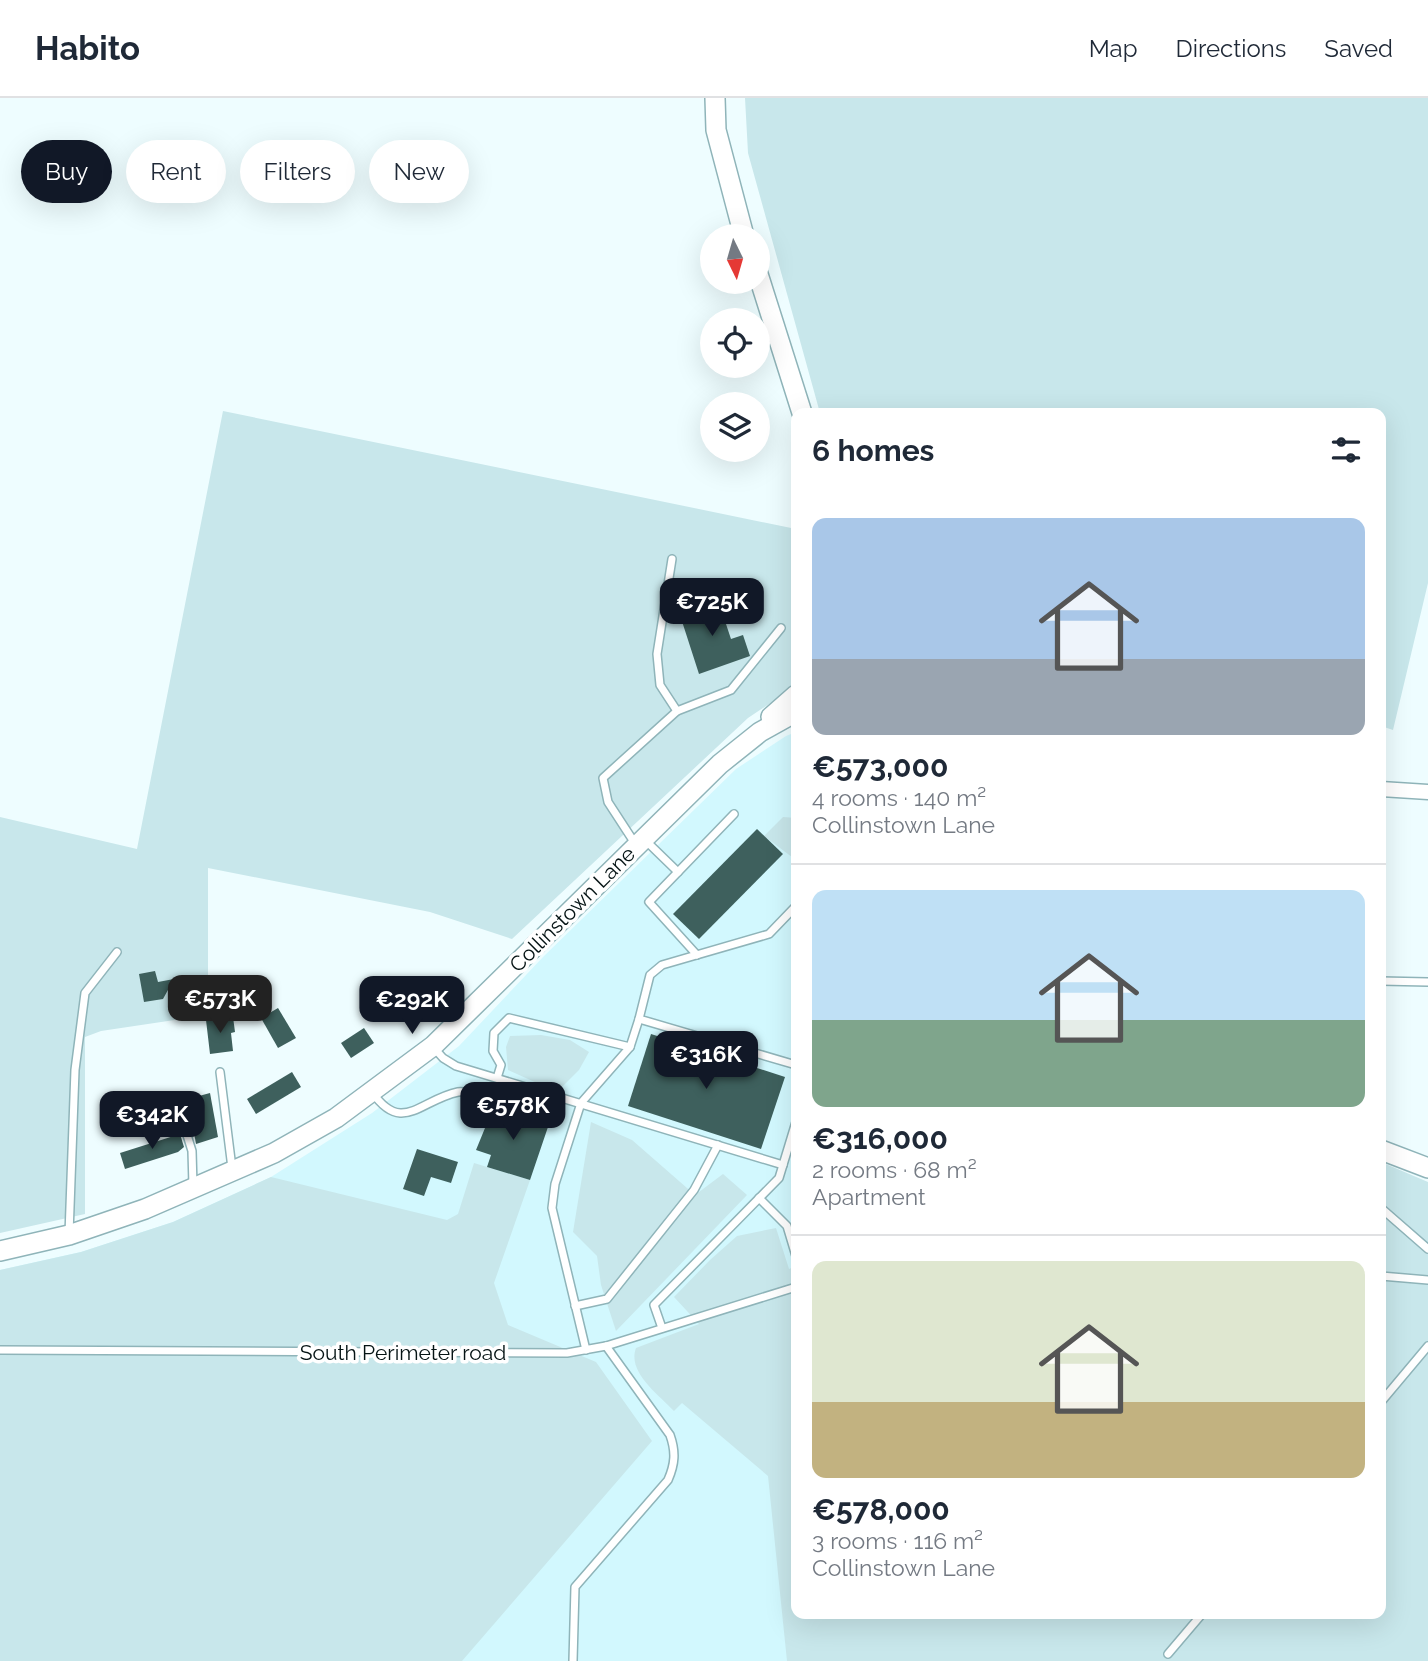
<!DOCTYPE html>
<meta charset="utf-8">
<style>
body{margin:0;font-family:Raleway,sans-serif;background:#f6f6f7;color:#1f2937;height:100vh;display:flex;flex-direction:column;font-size:26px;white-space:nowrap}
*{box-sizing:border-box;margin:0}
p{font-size:23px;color:#747a83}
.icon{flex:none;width:38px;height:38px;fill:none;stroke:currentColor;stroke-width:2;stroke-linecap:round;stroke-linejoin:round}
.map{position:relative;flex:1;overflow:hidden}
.drawer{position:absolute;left:791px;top:310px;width:595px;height:1211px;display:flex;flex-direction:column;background:#fff;border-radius:14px;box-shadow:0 7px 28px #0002}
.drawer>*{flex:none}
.banner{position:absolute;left:21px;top:42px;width:665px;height:63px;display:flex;gap:14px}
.needle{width:46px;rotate:175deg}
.fabs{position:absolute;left:700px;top:126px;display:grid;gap:14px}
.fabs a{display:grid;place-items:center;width:70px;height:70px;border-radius:50%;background:#fff;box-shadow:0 7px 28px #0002;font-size:35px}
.price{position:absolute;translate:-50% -60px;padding:0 16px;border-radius:14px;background:#111827;color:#fff;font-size:23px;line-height:46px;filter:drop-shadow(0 2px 4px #0008)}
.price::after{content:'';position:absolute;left:50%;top:42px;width:21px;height:16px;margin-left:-10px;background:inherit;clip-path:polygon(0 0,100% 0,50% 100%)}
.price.selected{background:#222;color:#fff}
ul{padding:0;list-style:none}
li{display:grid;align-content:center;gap:14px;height:371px;padding:0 21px}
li+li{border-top:2px solid #e0e1e3}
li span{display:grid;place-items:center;height:217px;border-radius:14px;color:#555}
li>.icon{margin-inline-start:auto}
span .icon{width:126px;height:126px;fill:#fffc;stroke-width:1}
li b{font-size:30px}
h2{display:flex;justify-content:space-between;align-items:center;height:84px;padding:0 21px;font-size:30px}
.tag{padding:0 24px;border-radius:32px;background:#fff;box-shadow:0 7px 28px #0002;font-size:24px;line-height:63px}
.tag.selected{background:#111827;color:#fff}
header{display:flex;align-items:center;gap:42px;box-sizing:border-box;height:98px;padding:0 35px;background:#fff;border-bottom:2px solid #e0e1e3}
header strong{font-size:33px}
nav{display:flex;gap:38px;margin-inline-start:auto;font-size:24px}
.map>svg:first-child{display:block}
.built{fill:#d2f8fe}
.green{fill:#c8e7eb}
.building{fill:#3e605d}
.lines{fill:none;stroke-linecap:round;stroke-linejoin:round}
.lane-casing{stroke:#8fb4b9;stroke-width:10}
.street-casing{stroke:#8fb4b9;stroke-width:17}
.secondary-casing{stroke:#8fb4b9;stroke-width:22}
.lane{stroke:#fff;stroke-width:7}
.street{stroke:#fff;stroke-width:14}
.secondary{stroke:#fff;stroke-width:19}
.labels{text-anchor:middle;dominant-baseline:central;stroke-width:7;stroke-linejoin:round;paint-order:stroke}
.street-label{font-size:21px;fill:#051314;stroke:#fff}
</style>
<header>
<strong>Habito</strong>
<nav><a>Map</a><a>Directions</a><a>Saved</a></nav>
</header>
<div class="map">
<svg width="1428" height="1563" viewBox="0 0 1428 1563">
<rect width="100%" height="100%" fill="#eefdff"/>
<!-- built -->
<polygon class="built" points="796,634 796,1516 1381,1516 1428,1563 0,1563 0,1172 81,1154 173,1124 271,1079 372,1015 459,948 543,859 736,671 786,638"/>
<!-- green -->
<g class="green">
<polygon points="745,0 1428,0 1428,485 1393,632 1381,628 1381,315 820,315 748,55"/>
<polygon points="223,313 796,431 796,588 748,620 512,841 430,814 208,770 208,917 101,933 85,939 85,1116 0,1135 0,719 137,751"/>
<polygon points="783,719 796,720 796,762 764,738"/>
<polygon points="541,937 570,942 589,954 579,972 557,994 508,972 506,949 510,938"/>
<polygon points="591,1024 632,1042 695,1097 723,1076 747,1097 616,1233 601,1187 597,1158 573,1134"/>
<path d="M1381,1064L1428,1084V1563H787L768,1378L682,1305L674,1313C658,1296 627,1274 636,1250L699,1226L674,1199L710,1162L737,1138L776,1130L789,1171L796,1168V1516H1381Z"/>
<polygon points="474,1065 530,1082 494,1185 508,1227 596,1264 652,1343 462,1563 0,1563 0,1172 81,1154 173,1124 271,1079 447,1122 458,1116"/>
</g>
<!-- building -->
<g class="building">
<polygon points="718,502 731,541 743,537 750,558 699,576 679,514"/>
<polygon points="757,731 783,756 699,841 673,816"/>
<polygon points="155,873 158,884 174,881 163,901 144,904 139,876"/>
<polygon points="278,910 296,940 278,950 261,920"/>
<polygon points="233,919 235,934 231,935 233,953 210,956 206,922"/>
<polygon points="364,930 374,945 351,960 341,945"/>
<polygon points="651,936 785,979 761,1051 628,1008"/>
<polygon points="292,974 301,989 256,1016 247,1001"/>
<polygon points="210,995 218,1039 196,1046 188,1001"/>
<polygon points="494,1008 549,1026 530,1082 487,1069 491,1057 476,1052"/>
<polygon points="180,1036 184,1049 178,1054 125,1071 120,1055"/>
<polygon points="417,1051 458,1064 451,1085 431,1079 424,1098 403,1091"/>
</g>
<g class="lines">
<defs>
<g id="lane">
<polyline points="672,461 657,556 660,587 677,613"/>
<polyline points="644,741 678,774"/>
<polyline points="636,747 608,704 603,680 677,613 731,592 781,530"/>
<polyline points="796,808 769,836 662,867 650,877 639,921 796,967"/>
<polyline points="697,857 649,804 734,716"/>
<polyline points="1381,883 1428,884"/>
<polyline points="434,950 443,960 456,968 783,1067"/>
<polyline points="220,974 232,1070"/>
<polyline points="497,980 501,967 493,953 494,935 509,920 630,949"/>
<path d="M372,994C402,1037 420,1002 458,994C467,992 480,999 490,1001"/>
<polyline points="176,1002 192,1053 193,1088"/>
<polyline points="759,1100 787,1128 796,1158"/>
<polyline points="1381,1110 1428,1151"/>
<polyline points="69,1136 75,972 85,895 117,854"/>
<polyline points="1381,1178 1428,1182"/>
<polyline points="575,1208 607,1201 694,1092 718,1047"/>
<polyline points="662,1230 654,1207 779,1080 796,1024"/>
<polyline points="0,1252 567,1255 606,1248 796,1189"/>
<polyline points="586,1252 552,1110 555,1086 581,1005 630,949 639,921"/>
<polyline points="1381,1304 1428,1248"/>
<polyline points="1168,1556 1202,1516"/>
<path d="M573,1563L575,1489L668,1382C675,1366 676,1354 670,1337L606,1248"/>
</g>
<polyline id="street" points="1381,691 1428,694"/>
<g id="secondary">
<polyline points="715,0 716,32 744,138"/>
<polyline points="758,176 802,315"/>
<polyline points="771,619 796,597"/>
<polyline points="1381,1052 1428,1070"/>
<polyline points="0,1153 69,1137 145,1111 274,1055 336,1020 433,948 720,666 760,634 796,614"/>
</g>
</defs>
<!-- lane casing -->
<use href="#lane" class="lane-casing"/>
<!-- street casing -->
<use href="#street" class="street-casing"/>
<!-- secondary casing -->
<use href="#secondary" class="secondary-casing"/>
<!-- lane -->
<use href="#lane" class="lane"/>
<!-- street -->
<use href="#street" class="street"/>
<!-- secondary -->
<use href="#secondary" class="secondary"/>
</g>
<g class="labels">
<!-- street labels -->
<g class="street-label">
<text transform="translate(572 811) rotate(-45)">Collinstown Lane</text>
<text x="403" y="1254">South Perimeter road</text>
</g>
</g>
</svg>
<div class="fabs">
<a><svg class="needle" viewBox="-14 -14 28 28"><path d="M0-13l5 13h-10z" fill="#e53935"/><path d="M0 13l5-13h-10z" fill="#747a83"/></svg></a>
<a><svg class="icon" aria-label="locate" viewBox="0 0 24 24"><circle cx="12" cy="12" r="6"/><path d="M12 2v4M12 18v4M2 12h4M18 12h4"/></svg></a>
<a><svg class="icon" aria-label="layers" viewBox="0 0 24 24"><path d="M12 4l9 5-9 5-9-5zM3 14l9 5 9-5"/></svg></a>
</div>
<b class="price" style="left:712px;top:540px">€725K</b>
<b class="price selected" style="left:220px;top:937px">€573K</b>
<b class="price" style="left:412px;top:938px">€292K</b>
<b class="price" style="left:706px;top:993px">€316K</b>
<b class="price" style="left:513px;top:1044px">€578K</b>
<b class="price" style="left:152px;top:1053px">€342K</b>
<div class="banner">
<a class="tag selected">Buy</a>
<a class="tag">Rent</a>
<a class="tag">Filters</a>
<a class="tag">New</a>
</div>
<section class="drawer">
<h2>6 homes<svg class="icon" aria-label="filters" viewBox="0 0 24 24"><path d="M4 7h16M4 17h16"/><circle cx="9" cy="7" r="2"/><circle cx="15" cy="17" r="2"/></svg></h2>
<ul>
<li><span style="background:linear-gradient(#a9c7e8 65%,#9aa5b1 0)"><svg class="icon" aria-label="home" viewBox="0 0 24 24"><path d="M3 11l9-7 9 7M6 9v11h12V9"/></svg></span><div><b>€573,000</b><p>4 rooms · 140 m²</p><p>Collinstown Lane</p></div></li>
<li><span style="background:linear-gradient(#bfe0f5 60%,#7fa58c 0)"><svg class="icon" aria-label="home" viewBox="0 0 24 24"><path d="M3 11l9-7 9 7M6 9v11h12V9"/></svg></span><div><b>€316,000</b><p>2 rooms · 68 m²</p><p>Apartment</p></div></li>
<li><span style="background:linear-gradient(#dfe7d0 65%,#c2b280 0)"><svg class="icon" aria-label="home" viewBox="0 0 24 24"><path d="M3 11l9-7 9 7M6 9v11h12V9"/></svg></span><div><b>€578,000</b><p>3 rooms · 116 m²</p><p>Collinstown Lane</p></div></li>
</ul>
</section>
</div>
